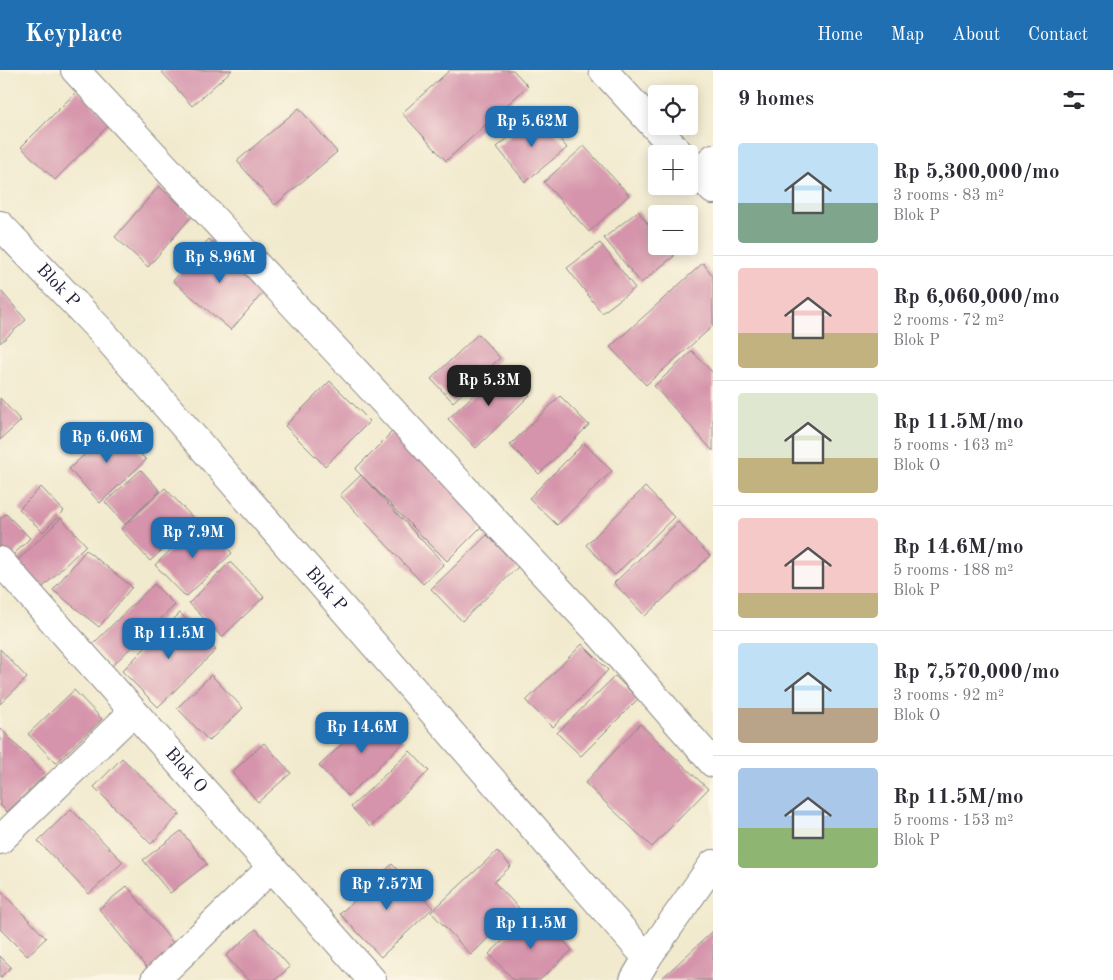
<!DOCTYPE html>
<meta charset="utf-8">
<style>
body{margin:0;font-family:"Old Standard TT",serif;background:#f7f7f7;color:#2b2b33;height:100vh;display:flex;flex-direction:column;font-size:19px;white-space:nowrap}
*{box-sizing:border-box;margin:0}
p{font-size:16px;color:#7c7c81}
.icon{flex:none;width:28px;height:28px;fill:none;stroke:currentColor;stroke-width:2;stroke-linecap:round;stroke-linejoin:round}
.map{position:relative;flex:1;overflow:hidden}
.panel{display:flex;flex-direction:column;background:#fff;width:400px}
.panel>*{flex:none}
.fabs{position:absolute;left:648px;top:15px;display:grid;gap:10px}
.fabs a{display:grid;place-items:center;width:50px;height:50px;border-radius:5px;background:#fff;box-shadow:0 2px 12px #0003;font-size:25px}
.price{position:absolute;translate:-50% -42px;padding:0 11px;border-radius:10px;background:#1f6fb2;color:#fff;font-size:16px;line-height:32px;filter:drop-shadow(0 1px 2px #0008)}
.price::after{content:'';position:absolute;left:50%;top:30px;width:15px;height:11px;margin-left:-8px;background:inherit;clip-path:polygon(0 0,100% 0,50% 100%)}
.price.selected{background:#222;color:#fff}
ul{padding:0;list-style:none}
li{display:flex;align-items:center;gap:15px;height:125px;padding:0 25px}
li+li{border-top:1px solid #e1e1e2}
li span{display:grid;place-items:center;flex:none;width:140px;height:100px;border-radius:5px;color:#555}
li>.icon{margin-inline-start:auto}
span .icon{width:60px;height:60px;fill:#fffc;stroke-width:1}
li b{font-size:21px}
h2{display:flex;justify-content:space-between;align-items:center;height:60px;padding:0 25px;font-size:21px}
header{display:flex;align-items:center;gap:30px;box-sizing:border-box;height:70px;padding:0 25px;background:#1f6fb2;color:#fff}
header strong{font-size:24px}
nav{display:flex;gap:28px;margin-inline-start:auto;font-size:18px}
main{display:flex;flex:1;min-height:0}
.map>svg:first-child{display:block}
.building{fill:#d594ab}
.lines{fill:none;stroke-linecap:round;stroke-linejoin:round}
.service-casing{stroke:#8a8684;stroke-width:26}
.minor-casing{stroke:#8a8684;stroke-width:30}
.secondary-casing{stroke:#8a8684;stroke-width:30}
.service{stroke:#fff;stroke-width:24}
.minor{stroke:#fff;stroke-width:28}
.secondary{stroke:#fff;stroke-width:28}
.labels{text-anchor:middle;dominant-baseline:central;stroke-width:4;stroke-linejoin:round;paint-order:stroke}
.street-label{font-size:18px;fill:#22223b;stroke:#fcf5e5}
</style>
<header>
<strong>Keyplace</strong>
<nav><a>Home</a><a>Map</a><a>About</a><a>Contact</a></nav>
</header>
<main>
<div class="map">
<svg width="713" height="910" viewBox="0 0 713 910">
<rect width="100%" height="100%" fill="#fcf5e5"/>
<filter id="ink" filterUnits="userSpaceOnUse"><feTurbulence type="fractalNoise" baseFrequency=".02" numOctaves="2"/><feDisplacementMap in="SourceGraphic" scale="10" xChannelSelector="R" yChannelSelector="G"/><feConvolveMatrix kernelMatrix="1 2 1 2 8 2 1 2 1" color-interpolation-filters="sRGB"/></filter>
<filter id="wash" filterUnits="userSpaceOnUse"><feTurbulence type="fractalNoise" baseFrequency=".0096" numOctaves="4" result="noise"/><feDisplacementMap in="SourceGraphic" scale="20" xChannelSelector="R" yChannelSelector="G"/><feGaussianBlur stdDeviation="1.12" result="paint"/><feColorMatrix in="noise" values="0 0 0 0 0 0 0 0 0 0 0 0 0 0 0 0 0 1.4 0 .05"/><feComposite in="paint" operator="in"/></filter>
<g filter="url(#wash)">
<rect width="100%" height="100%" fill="#f1eace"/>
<g id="blocks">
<!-- building -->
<g class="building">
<polygon points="164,0 232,0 192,36 162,2"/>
<polygon points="450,0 513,0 528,16 446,91 402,43"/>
<polygon points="78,20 111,53 55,110 21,77"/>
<polygon points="299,38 337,82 275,135 237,91"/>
<polygon points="539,43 567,78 525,112 497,77"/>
<polygon points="584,76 629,125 589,162 544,112"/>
<polygon points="159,116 192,146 148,197 115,167"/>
<polygon points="638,141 656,165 656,176 666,176 674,186 641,213 604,168"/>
<polygon points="209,169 267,218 231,260 173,211"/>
<polygon points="600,173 635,218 602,243 567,198"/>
<polygon points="703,193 713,206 713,256 646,315 610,277"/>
<polygon points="0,220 26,250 0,273"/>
<polygon points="478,264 500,288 453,332 431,309"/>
<polygon points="692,281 713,303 713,381 654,316"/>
<polygon points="503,297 530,325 476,378 448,349"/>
<polygon points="330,311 370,351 325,396 285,356"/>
<polygon points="560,326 589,355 539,404 510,375"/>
<polygon points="0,328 21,351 0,370"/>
<polygon points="115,356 146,390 100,433 69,399"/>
<polygon points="394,360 486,452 447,491 355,399"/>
<polygon points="584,373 612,401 557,455 529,428"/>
<polygon points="141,400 160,421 125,454 105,432"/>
<polygon points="361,405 444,494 423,514 340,425"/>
<polygon points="41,417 64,441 43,462 19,439"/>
<polygon points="645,417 674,447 615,505 586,475"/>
<polygon points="165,418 195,450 150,491 121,459"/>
<polygon points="6,444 30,468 9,489 0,480 0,449"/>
<polygon points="61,448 86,475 39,521 14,494"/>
<polygon points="201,451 232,483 186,527 155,495"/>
<polygon points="678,452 710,486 645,546 614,513"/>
<polygon points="487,465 518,497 462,551 431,519"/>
<polygon points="86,480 132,517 99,557 53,520"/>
<polygon points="230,492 264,527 222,567 189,533"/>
<polygon points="154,514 175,535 112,596 92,575"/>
<polygon points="180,543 216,580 158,637 122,601"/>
<polygon points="582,574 608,600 553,657 526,631"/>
<polygon points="0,579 27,608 0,634"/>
<polygon points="211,605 243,638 209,671 177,638"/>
<polygon points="615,606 638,629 581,686 557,663"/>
<polygon points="74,620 102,649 56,693 28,664"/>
<polygon points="377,641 405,671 348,726 319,696"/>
<polygon points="640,654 708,719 652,777 585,713"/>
<polygon points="0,658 45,705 7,742 0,735"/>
<polygon points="264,673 291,703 258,732 232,702"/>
<polygon points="410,681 429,701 370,757 351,737"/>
<polygon points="122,688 180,744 151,774 94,717"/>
<polygon points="71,739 123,792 89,824 38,771"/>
<polygon points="181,761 207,794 170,823 143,790"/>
<polygon points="497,781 511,796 494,812 519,838 471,885 431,842"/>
<polygon points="392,794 433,838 381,887 340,844"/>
<polygon points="127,816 178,879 150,902 99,839"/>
<polygon points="0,820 46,868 27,886 0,859"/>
<polygon points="535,840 572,880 540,910 514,910 489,884"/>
<polygon points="256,859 290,897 275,910 248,910 226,886"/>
<polygon points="713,861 713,910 660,910"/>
<polygon points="0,886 11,897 0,908"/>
</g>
</g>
</g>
<g filter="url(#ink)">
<use href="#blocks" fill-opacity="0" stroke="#8a8684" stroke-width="1"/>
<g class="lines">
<defs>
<polyline id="service" points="696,102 713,86"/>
<g id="minor">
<polyline points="75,0 600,564 713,693"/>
<path id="s1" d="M0,155L102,262L647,888"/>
<path id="s2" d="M0,491L372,910"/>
<polyline points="0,770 133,642"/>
<polyline points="155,910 272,797"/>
<polyline points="634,910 647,888 713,794"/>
</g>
<g id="secondary">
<polyline points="603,0 680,84"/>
<polyline points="689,93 713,120"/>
</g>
</defs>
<!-- service casing -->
<use href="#service" class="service-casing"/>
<!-- minor casing -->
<use href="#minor" class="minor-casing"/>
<!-- secondary casing -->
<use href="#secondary" class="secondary-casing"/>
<!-- service -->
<use href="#service" class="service"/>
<!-- minor -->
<use href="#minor" class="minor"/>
<!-- secondary -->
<use href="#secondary" class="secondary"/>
</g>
</g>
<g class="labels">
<!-- street labels -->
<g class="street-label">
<text stroke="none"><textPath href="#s1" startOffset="84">Blok P</textPath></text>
<text stroke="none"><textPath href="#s1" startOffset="489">Blok P</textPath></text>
<text stroke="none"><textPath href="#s2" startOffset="280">Blok O</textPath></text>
</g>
</g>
</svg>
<div class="fabs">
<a><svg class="icon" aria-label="locate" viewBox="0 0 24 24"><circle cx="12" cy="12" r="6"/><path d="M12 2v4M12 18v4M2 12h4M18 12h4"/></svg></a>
<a>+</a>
<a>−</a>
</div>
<b class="price" style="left:532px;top:78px">Rp 5.62M</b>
<b class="price" style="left:220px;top:214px">Rp 8.96M</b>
<b class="price selected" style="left:489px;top:337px">Rp 5.3M</b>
<b class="price" style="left:107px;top:394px">Rp 6.06M</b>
<b class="price" style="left:193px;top:489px">Rp 7.9M</b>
<b class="price" style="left:169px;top:590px">Rp 11.5M</b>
<b class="price" style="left:362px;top:684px">Rp 14.6M</b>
<b class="price" style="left:387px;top:841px">Rp 7.57M</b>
<b class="price" style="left:531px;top:880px">Rp 11.5M</b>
</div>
<section class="panel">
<h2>9 homes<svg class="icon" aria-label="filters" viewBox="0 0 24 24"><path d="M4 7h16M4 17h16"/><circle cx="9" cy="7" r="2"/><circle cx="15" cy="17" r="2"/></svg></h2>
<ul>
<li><span style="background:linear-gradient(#bfe0f5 60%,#7fa58c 0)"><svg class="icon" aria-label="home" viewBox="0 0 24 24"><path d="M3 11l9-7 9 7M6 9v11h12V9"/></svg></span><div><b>Rp 5,300,000/mo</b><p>3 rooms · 83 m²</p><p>Blok P</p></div></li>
<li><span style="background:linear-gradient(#f6c9c9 65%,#c2b280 0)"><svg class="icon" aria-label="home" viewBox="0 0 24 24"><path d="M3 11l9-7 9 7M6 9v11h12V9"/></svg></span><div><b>Rp 6,060,000/mo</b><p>2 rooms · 72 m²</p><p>Blok P</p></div></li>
<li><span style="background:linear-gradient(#dfe7d0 65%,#c2b280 0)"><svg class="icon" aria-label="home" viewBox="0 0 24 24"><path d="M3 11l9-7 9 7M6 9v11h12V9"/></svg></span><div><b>Rp 11.5M/mo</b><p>5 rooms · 163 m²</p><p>Blok O</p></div></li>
<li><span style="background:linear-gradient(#f6c9c9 75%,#c2b280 0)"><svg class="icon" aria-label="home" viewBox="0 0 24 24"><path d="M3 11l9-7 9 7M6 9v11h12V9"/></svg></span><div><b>Rp 14.6M/mo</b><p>5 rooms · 188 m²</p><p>Blok P</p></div></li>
<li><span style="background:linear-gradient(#bfe0f5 65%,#b9a48a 0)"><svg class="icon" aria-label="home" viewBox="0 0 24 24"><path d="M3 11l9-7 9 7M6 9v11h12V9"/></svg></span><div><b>Rp 7,570,000/mo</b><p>3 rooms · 92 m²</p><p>Blok O</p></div></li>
<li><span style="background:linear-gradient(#a9c7e8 60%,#8fb573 0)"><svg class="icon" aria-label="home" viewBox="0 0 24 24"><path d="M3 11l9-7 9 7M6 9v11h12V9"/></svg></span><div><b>Rp 11.5M/mo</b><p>5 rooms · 153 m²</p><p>Blok P</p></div></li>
</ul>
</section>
</main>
